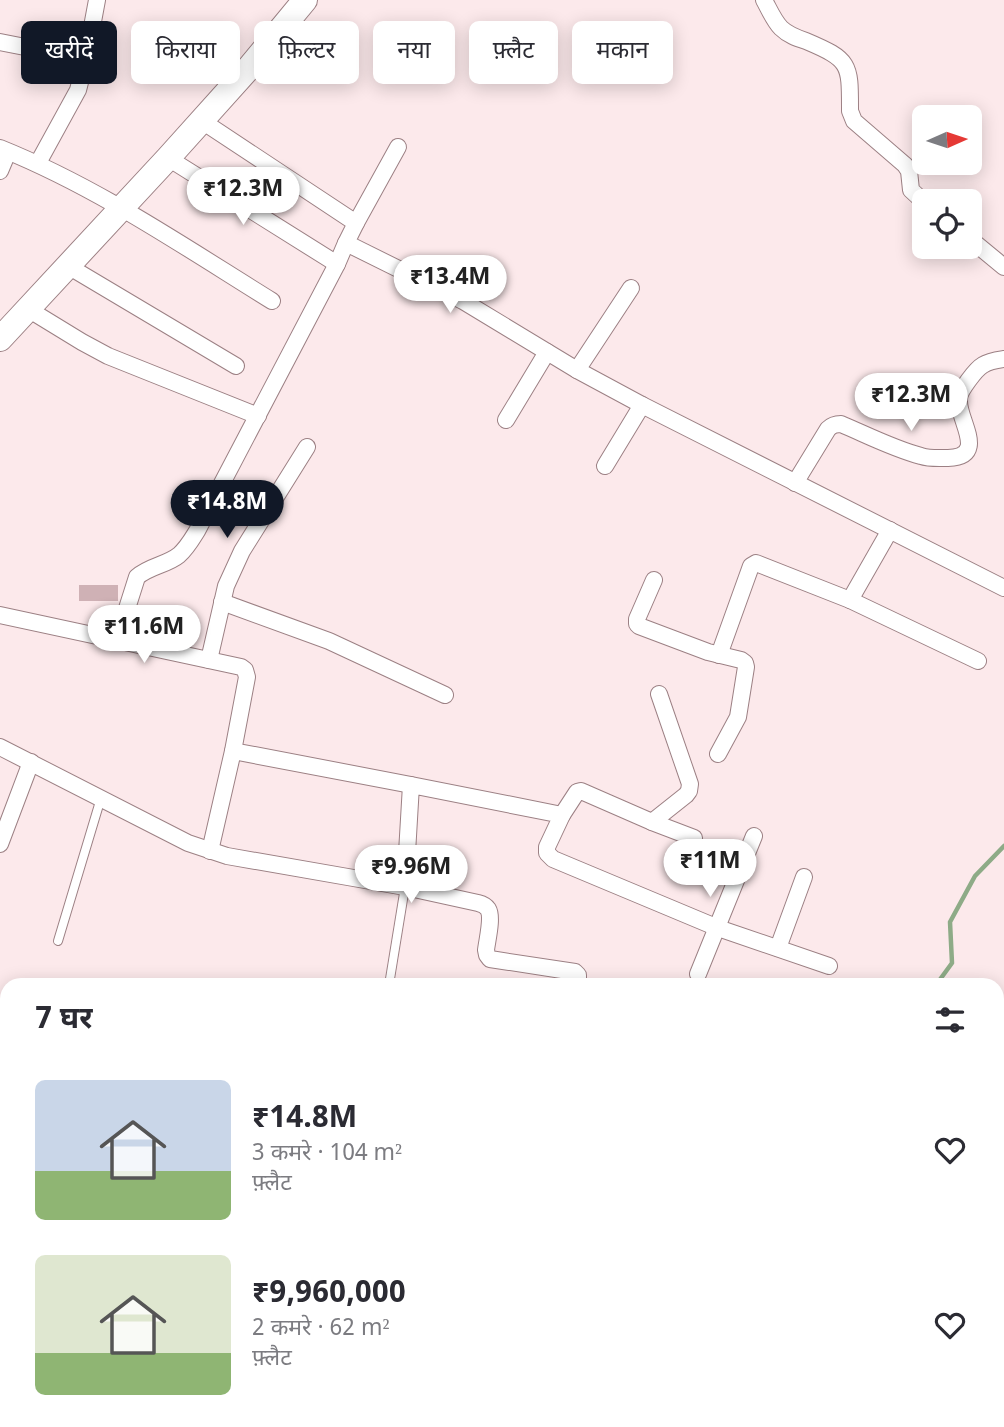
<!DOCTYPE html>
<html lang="hi">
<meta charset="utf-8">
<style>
body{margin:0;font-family:Georgia,"Noto Sans Devanagari",serif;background:#f2f2f3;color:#2b2b33;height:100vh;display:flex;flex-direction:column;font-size:26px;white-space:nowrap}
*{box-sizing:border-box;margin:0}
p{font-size:23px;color:#7c7c81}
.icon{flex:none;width:38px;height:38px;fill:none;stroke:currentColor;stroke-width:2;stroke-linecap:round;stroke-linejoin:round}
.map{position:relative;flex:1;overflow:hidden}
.panel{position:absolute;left:0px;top:978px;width:1004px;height:450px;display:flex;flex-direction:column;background:#fff;border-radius:21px 21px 0 0;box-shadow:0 4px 18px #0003}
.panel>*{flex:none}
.guide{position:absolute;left:21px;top:21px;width:962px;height:63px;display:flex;gap:14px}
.needle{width:46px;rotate:87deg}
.tools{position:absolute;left:912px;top:105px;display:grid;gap:14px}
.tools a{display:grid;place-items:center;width:70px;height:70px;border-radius:10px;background:#fff;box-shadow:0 4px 18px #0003;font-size:35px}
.price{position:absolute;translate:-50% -60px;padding:0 16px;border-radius:24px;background:#fff;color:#222;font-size:23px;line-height:46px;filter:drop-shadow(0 2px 4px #0008)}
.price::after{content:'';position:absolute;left:50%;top:42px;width:21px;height:16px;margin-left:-10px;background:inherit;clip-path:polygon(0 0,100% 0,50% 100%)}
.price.current{background:#111827;color:#fff}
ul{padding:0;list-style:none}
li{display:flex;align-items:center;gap:21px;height:175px;padding:0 35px}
li span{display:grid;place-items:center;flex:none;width:196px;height:140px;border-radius:10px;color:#555}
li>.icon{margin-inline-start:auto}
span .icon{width:84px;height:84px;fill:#fffc;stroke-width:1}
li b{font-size:30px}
h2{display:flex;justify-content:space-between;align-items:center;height:84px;padding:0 35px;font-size:30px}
.tag{padding:0 24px;border-radius:10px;background:#fff;box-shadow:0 4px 18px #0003;font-size:24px;line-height:63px}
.tag.current{background:#111827;color:#fff}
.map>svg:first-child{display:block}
.built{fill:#fad9dd}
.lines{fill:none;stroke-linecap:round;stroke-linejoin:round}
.stream{stroke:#8eab87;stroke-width:4.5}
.building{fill:#cfb1b5}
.lane-casing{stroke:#9c8084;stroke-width:10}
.street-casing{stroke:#9c8084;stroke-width:18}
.primary-casing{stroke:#9c8084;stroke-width:26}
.lane{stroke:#fff;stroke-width:8}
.street{stroke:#fff;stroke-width:16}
.primary{stroke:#fff;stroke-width:24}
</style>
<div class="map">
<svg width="1004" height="1427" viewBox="0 0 1004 1427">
<rect width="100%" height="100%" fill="#fce9eb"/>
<!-- built -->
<polygon class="built" points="7,1319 7,1421 998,1421 998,1373 1004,1376 1004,1427 0,1427 0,1325"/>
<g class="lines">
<!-- stream -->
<g class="stream">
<polyline points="936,985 952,963 950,922 975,876 1004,846"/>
<polyline points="976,1421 978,1427"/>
</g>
</g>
<!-- building -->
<rect class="building" x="79" y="585" width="39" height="16"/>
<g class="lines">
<defs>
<g id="lane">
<polyline points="58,941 101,798"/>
<polyline points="389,985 405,887"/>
<polyline points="520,1421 535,1427"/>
<polyline points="190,1427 199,1421"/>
<polyline points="466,1427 468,1421"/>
<polyline points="810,1427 811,1421"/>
</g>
<g id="street">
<path d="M764,0C769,9 774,21 781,28C788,35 797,38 806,41C851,60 850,64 850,111L854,121L905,165L909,171L911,190L924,202"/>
<polyline points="0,42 86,59"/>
<polyline points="202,121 356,223 346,243 463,301 577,370 642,405 1004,588"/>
<path d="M0,148C97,187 183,246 272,301"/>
<polyline points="168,158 337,264"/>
<polyline points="38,163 78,90 86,59 97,0"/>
<polyline points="0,171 8,152"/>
<polyline points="356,223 398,147"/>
<polyline points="970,239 1004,267"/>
<polyline points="68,266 236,366"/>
<polyline points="28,309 82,342 108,356 258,416"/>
<polyline points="577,370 631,288"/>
<polyline points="506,420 547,352"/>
<polyline points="605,466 642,405"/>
<path d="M795,483L828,429C832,425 835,424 841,424C867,435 894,449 921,456C930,459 939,458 948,458C989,457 957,419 959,399C959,391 976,369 983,365C989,361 997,360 1004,359"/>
<polyline points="654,580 637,619 637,624 639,626 708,652 741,660 745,663 746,667 738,717 718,754"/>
<polyline points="850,600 890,530"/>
<polyline points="222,602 329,641 445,695"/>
<polyline points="0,615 241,667 245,670 247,677 233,751"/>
<path d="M117,640L137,577C149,566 167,565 179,555C187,548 192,539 197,531L337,264L346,243"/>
<polyline points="719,655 751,566 756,563 850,600 978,661"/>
<polyline points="209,660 226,586 242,551 307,447"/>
<polyline points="0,747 188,843 227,856 405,887 411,785 562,815 547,847 547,853 553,859 718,928 829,966"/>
<polyline points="562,815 577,792 581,791 652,822 694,838"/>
<polyline points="652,822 686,795 689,791 690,784 659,694"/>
<polyline points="0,844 31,762"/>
<polyline points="210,851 233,751 411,785"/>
<path d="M405,887L478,903C482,904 486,906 488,909C493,917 487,941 486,950L487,955L490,959L575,972L578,975V985"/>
<polyline points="778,948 804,877"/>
<polyline points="698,974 754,836"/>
</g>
<polyline id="primary" points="0,339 168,158 248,69 305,0"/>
</defs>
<!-- lane casing -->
<use href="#lane" class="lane-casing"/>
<!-- street casing -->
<use href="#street" class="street-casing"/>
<!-- primary casing -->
<use href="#primary" class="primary-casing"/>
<!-- lane -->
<use href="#lane" class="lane"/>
<!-- street -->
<use href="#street" class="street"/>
<!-- primary -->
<use href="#primary" class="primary"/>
</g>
</svg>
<div class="tools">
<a><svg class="needle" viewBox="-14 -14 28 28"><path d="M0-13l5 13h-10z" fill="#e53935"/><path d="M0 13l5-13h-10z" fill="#7c7c81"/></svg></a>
<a><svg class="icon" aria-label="locate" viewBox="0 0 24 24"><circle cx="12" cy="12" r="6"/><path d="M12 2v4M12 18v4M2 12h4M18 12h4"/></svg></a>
</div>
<b class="price" style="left:243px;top:227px">₹12.3M</b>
<b class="price" style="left:450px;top:315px">₹13.4M</b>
<b class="price" style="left:911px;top:433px">₹12.3M</b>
<b class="price current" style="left:227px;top:540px">₹14.8M</b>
<b class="price" style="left:144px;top:665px">₹11.6M</b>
<b class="price" style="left:710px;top:899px">₹11M</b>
<b class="price" style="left:411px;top:905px">₹9.96M</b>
<div class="guide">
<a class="tag current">खरीदें</a>
<a class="tag">किराया</a>
<a class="tag">फ़िल्टर</a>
<a class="tag">नया</a>
<a class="tag">फ़्लैट</a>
<a class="tag">मकान</a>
</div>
<section class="panel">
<h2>7 घर<svg class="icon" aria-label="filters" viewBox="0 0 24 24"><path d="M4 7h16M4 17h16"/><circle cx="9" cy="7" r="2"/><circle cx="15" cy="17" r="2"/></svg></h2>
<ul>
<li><span style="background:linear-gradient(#c9d6e8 65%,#8fb573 0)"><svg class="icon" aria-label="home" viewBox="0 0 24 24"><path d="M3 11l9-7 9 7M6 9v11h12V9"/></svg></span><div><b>₹14.8M</b><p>3 कमरे · 104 m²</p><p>फ़्लैट</p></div><svg class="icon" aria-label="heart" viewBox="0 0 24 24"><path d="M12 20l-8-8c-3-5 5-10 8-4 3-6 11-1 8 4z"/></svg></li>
<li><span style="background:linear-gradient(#dfe7d0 70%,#8fb573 0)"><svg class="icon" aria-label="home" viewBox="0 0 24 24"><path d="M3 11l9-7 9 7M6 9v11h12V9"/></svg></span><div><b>₹9,960,000</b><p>2 कमरे · 62 m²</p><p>फ़्लैट</p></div><svg class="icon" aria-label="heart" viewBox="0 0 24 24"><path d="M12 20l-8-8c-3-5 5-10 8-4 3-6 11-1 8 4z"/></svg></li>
</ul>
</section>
</div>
